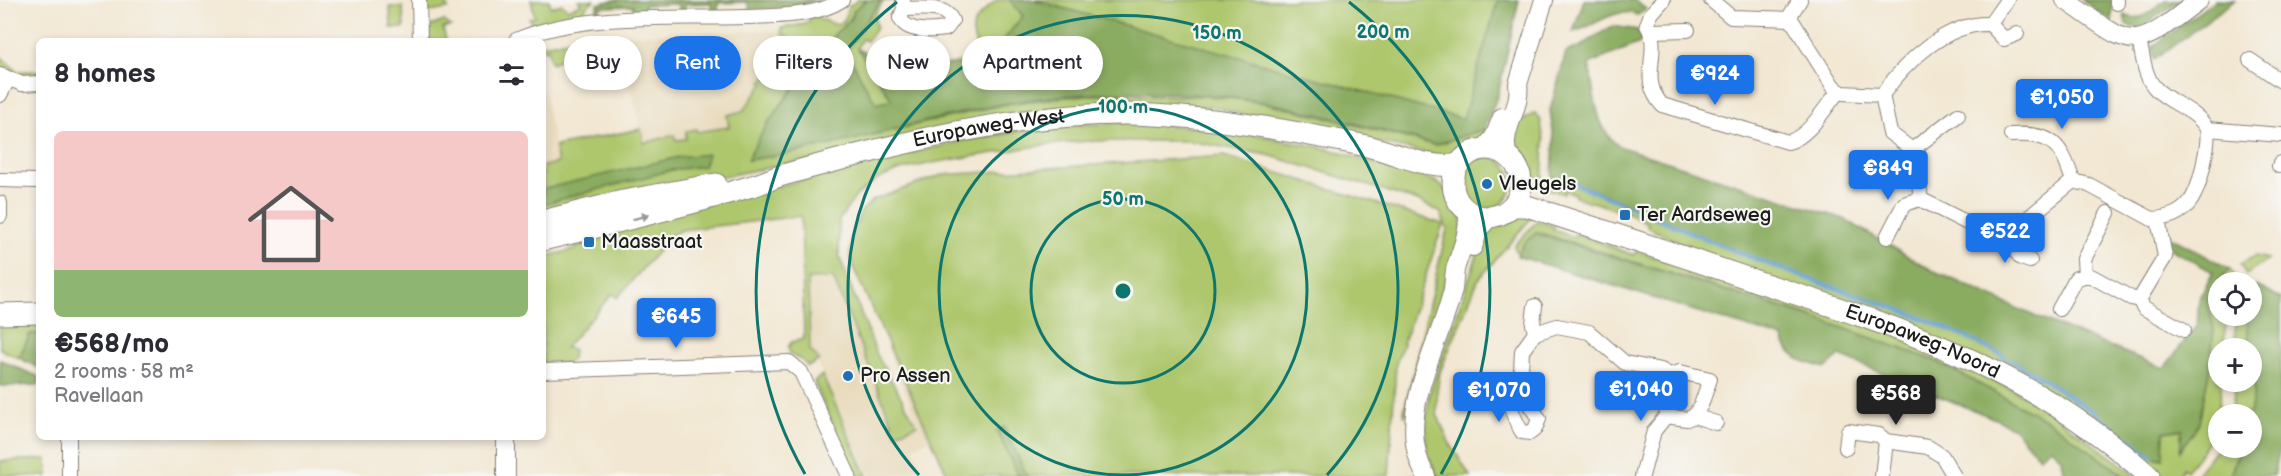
<!DOCTYPE html>
<meta charset="utf-8">
<style>
body{margin:0;font-family:"Balsamiq Sans",sans-serif;background:#f7f7f7;color:#2b2b33;height:100vh;display:flex;flex-direction:column;font-size:22px;white-space:nowrap}
*{box-sizing:border-box;margin:0}
p{font-size:20px;color:#7c7c81}
.icon{flex:none;width:33px;height:33px;fill:none;stroke:currentColor;stroke-width:2;stroke-linecap:round;stroke-linejoin:round}
.map{position:relative;flex:1;overflow:hidden}
.side{position:absolute;left:36px;top:38px;width:510px;height:402px;display:flex;flex-direction:column;background:#fff;border-radius:9px;box-shadow:0 3px 9px #0003}
.side>*{flex:none}
.hud{position:absolute;left:564px;top:36px;width:570px;height:54px;display:flex;gap:12px}
.controls{position:absolute;left:2208px;top:272px;display:grid;gap:12px}
.controls a{display:grid;place-items:center;width:54px;height:54px;border-radius:50%;background:#fff;box-shadow:0 3px 9px #0003;font-size:30px}
.price{position:absolute;translate:-50% -51px;padding:0 14px;border-radius:6px;background:#1a73e8;color:#fff;font-size:20px;line-height:39px;filter:drop-shadow(0 2px 3px #0008)}
.price::after{content:'';position:absolute;left:50%;top:36px;width:18px;height:14px;margin-left:-9px;background:inherit;clip-path:polygon(0 0,100% 0,50% 100%)}
.price.on{background:#222;color:#fff}
ul{padding:0;list-style:none}
li{display:grid;align-content:center;gap:12px;height:318px;padding:0 18px}
li span{display:grid;place-items:center;height:186px;border-radius:9px;color:#555}
li>.icon{margin-inline-start:auto}
span .icon{width:108px;height:108px;fill:#fffc;stroke-width:1}
li b{font-size:26px}
h2{display:flex;justify-content:space-between;align-items:center;height:72px;padding:0 18px;font-size:26px}
.tag{padding:0 21px;border-radius:27px;background:#fff;box-shadow:0 3px 9px #0003;font-size:21px;line-height:54px}
.tag.on{background:#1a73e8;color:#fff}
.map>svg:first-child{display:block}
.built{fill:#e8d9ba}
.green{fill:#aec76d;stroke:#657244;stroke-width:1.5}
.forest{fill:#8aac60;stroke:#53643e;stroke-width:1.5}
.lines{fill:none;stroke-linecap:round;stroke-linejoin:round}
.stream{stroke:#66a0d6;stroke-width:4}
.street-casing{stroke:#878277;stroke-width:16}
.secondary-casing{stroke:#878277;stroke-width:20}
.primary-casing{stroke:#878277;stroke-width:23}
.street{stroke:#fff;stroke-width:14}
.secondary{stroke:#fff;stroke-width:18}
.primary{stroke:#fff;stroke-width:21}
.oneway{fill:#999}
.ring{fill:none;stroke:#0f766e;stroke-width:3}
.poi-dot{fill:#1f6fb2;stroke:#f6f6f2;stroke-width:2}
.labels{text-anchor:middle;dominant-baseline:central;stroke-width:4.5;stroke-linejoin:round;paint-order:stroke}
.street-label{font-size:20px;fill:#1c1c1c;stroke:#f6f6f2}
.poi-label{font-size:20px;fill:#1c1c1c;stroke:#f6f6f2;text-anchor:start}
.centre{fill:#0f766e;stroke:#f6f6f2;stroke-width:3}
.ring-label{font-size:18px;text-anchor:middle;font-weight:bold;fill:#0f766e;stroke:#f6f6f2;stroke-width:4.5;stroke-linejoin:round;paint-order:stroke}
</style>
<div class="map">
<svg width="2281" height="476" viewBox="0 0 2281 476">
<rect width="100%" height="100%" fill="#f6f6f2"/>
<filter id="ink" filterUnits="userSpaceOnUse"><feTurbulence type="fractalNoise" baseFrequency=".0167" numOctaves="2"/><feDisplacementMap in="SourceGraphic" scale="12" xChannelSelector="R" yChannelSelector="G"/><feConvolveMatrix kernelMatrix="1 2 1 2 8 2 1 2 1" color-interpolation-filters="sRGB"/></filter>
<filter id="wash" filterUnits="userSpaceOnUse"><feTurbulence type="fractalNoise" baseFrequency=".008" numOctaves="4" result="noise"/><feDisplacementMap in="SourceGraphic" scale="24" xChannelSelector="R" yChannelSelector="G"/><feGaussianBlur stdDeviation="1.35" result="paint"/><feColorMatrix in="noise" values="0 0 0 0 0 0 0 0 0 0 0 0 0 0 0 0 0 1.4 0 .05"/><feComposite in="paint" operator="in"/></filter>
<g filter="url(#wash)">
<rect width="100%" height="100%" fill="#f2e7d2"/>
<!-- built -->
<g class="built">
<polygon points="782,30 783,34 796,42 729,127 697,132 696,129 687,139 676,140 674,135 644,144 619,35"/>
<polygon points="543,85 558,164 543,166"/>
<polygon points="832,279 896,434 918,425 886,344 910,334 954,429 913,447 921,466 898,476 870,476 811,349 809,280"/>
</g>
<!-- green -->
<g class="green">
<polygon points="426,0 446,0 448,9 430,12 426,8"/>
<polygon points="531,0 549,0 551,7 562,4 568,9 581,4 578,0 594,0 585,8 586,17 534,29 535,23 531,24 529,18 535,17"/>
<path d="M858,0H866L854,10C851,25 840,27 832,38C802,77 769,116 748,160L802,151L1011,103L1086,95L1211,96L1266,103L1435,145L1485,129L1490,133L1482,142L1450,158L1232,112L1220,108L1194,106L798,162L543,211V166L558,163L555,146L641,129L644,143L674,135L676,140L686,139V131L696,129L697,132L729,127L727,115L743,111L764,83L762,81L766,77L768,79L796,42L782,34V28L806,24L812,16L837,25L845,19L848,7Z"/>
<path d="M881,0H897L884,1C877,9 872,17 877,27L867,41L862,39L857,48L893,101L876,104L846,50Z"/>
<path d="M996,0H1010L1023,16L996,51L982,62C969,26 967,27 996,0Z"/>
<polygon points="1034,0 1498,0 1463,120"/>
<polygon points="403,7 404,28 391,28 390,7"/>
<polygon points="444,21 451,26 443,28 446,40 427,40 428,27"/>
<polygon points="619,35 621,46 605,47 604,36"/>
<polygon points="584,37 586,49 562,55 562,59 551,63 548,49 544,50 543,45"/>
<path d="M0,56L17,71H39V77C23,76 13,76 0,66Z"/>
<path d="M1535,113L1540,118L1544,141L1542,188C1515,177 1514,151 1515,125Z"/>
<polygon points="1131,122 1237,131 1329,149 1435,181 1445,189 1459,211 1462,217 1462,232 1438,302 1405,417 1404,411 1447,229 1440,212 1418,201 1268,155 1188,141 1088,141 1044,145 937,162 900,170 876,180 856,196 839,220 839,256 877,355 917,425 896,433 833,278 808,279 810,350 819,360 808,367 802,360 790,355 788,347 792,342 804,339 801,216 681,230 672,235 617,298 612,294 565,348 573,349 572,359 567,363 543,363 543,257 576,249 575,245 600,241 599,236 655,216 953,143 1045,127"/>
<polygon points="1224,156 1443,224 1396,364 1389,476 948,476 854,269 850,255 852,233 861,212 873,200 942,175"/>
<circle cx="1486" cy="183" r="26"/>
<path d="M1552,176C1624,198 1691,235 1761,262C1817,284 1877,299 1932,323C2012,357 2084,402 2152,456L2162,459L2164,432L2182,429L2181,448L2199,423L2210,366L2214,329L2207,299L2218,281L2230,269L2237,282H2218V315H2227L2223,348H2218V381H2222C2216,425 2217,436 2186,471L2183,468L2179,476H2160L2098,425L1696,250L1647,227L1648,223L1628,213L1575,197V194L1565,190L1564,194L1548,189Z"/>
<path d="M1514,214L1532,217L1478,280L1440,372L1437,391V414L1449,442L1470,476H1438C1421,450 1425,424 1429,395L1482,241C1489,226 1499,220 1514,214Z"/>
<polygon points="1537,221 1554,226 1553,230 1574,237 1576,233 1633,255 1637,251 1892,333 2033,400 2137,476 2125,476 2050,422 1936,361 1815,318 1541,233 1536,233 1517,253 1514,246"/>
<polygon points="2255,256 2269,259 2246,275 2240,264"/>
<polygon points="2239,315 2247,315 2249,348 2236,348 2235,330"/>
<polygon points="39,322 39,334 30,334 19,358 0,349 0,323"/>
<polygon points="2252,367 2254,391 2250,414 2231,414 2236,381 2252,381"/>
<polygon points="822,375 867,476 855,476 814,382"/>
<polygon points="2218,446 2240,447 2230,476 2195,476"/>
<polygon points="47,459 48,476 0,476 0,461"/>
</g>
<!-- forest -->
<g class="forest">
<polygon points="615,0 815,0 800,6 749,10 748,2 718,3 718,11 711,11 711,3 685,4 685,12 679,12 678,4 644,5 644,14 634,14 633,6 600,7 600,16 595,16 598,4"/>
<path d="M866,0H881L846,51L876,104L892,100L857,48L889,68L896,63C924,73 955,60 985,62L1023,16L1010,0H1034L1463,119L1498,0H1519L1498,94L1485,129L1435,145C1380,130 1324,114 1267,103C1190,89 1087,89 1009,103C921,119 836,149 747,160L767,124L835,34L852,18L854,10Z"/>
<path d="M1584,0H1634L1646,9L1638,15C1615,6 1596,26 1573,32Z"/>
<polygon points="2081,0 2112,0 2112,21"/>
<path d="M2165,0H2180L2139,29L2126,25L2124,15C2141,23 2151,11 2165,0Z"/>
<polygon points="2215,0 2235,0 2154,60 2152,47"/>
<path d="M1612,26L1638,30L1642,42L1589,64C1595,93 1594,131 1621,147L1844,219L1932,270L2041,319L2164,368L2197,325L2199,300L2213,272L2169,248L2165,234L2230,269L2218,281L2207,299L2214,329L2210,366L2199,423L2180,451L2182,429L2164,432L2163,459L2152,457C2084,402 2012,357 1932,323C1877,299 1817,284 1761,262C1691,235 1624,198 1552,176L1554,141L1550,110L1566,52L1581,46Z"/>
<polygon points="708,154 704,166 672,170 543,204 543,189 679,157"/>
<path d="M1536,233L1815,318L1936,361L2050,422L2125,476H2069L2064,471L2062,459L2051,448L2039,457L2014,428L1998,420L1840,356L1826,368C1806,363 1789,360 1783,338L1517,256L1524,243Z"/>
<polygon points="2256,286 2281,298 2281,445 2274,476 2230,476 2240,447 2252,447 2250,414 2254,391 2252,348 2249,348 2247,315 2252,315 2252,292"/>
<polygon points="30,334 39,334 39,368 19,358"/>
<polygon points="0,360 39,377 39,385 0,386"/>
<polygon points="1004,427 1027,476 1018,476 997,431"/>
</g>
<g class="lines">
<!-- stream -->
<path class="stream" d="M1562,179C1629,205 1693,235 1760,261C1816,284 1875,299 1931,322C2012,355 2084,402 2152,457"/>
</g>
</g>
<g filter="url(#ink)">
<g class="lines">
<defs>
<g id="street">
<polyline points="419,0 420,40"/>
<path d="M903,0L904,9L900,18C907,33 932,31 946,29L952,21C946,4 919,9 904,9"/>
<path d="M1663,0L1651,14L1647,25C1663,51 1637,78 1662,105L1788,142C1809,137 1825,107 1839,91"/>
<polyline points="1711,0 1731,17 1791,19"/>
<path d="M1800,0L1791,14V19L1833,86L1842,93L1882,95L1890,133L1919,155L1920,199L2001,240L2073,181L2089,185L2152,219C2190,218 2198,193 2204,162C2206,151 2209,140 2207,129C2197,110 2171,104 2156,89C2144,77 2143,55 2139,40"/>
<polyline points="2117,0 2117,3"/>
<polyline points="1990,24 2007,0"/>
<polyline points="1651,31 1688,30"/>
<path d="M516,40C582,12 672,19 744,17C775,16 816,17 842,0"/>
<polyline points="2250,60 2281,81"/>
<polyline points="0,75 22,84 39,83"/>
<polyline points="0,95 8,80"/>
<path d="M1882,95C1906,61 1947,22 1990,24L2004,39L2017,34"/>
<polyline points="2207,129 2281,135"/>
<path d="M2011,135C2053,132 2061,145 2073,181"/>
<polyline points="1913,149 1958,115"/>
<polyline points="2279,166 2281,163"/>
<polyline points="0,180 35,181"/>
<polyline points="0,203 0,216"/>
<polyline points="1887,237 1904,204 1920,199"/>
<polyline points="2006,238 2021,258 2030,261"/>
<polyline points="2085,276 2091,276 2131,298 2139,300 2144,308 2184,330"/>
<polyline points="2139,300 2165,257 2158,219"/>
<polyline points="2059,309 2076,278 2085,276 2084,259 2108,213"/>
<polyline points="1535,333 1557,326 1589,332 1625,363 1661,370 1670,375 1680,372 1710,379 1701,405 1694,416"/>
<polyline points="543,371 789,362 801,372 849,476"/>
<path d="M1520,390L1539,419L1535,429L1530,433L1522,432C1513,416 1505,404 1520,390L1522,351L1535,333L1533,324L1535,306"/>
<polyline points="1666,416 1687,419 1694,416 1716,423"/>
<polyline points="69,436 69,476"/>
<polyline points="1846,448 1848,431 1879,435 1886,441 1928,447 1942,456 1954,476"/>
<polyline points="1642,476 1654,431 1666,416 1670,375"/>
<polyline points="1882,476 1886,441"/>
</g>
<g id="secondary">
<path d="M2065,0C2137,49 2128,55 2199,0"/>
<polyline points="1484,149 1494,137 1502,117"/>
<path d="M1508,156C1499,131 1522,109 1518,84L1544,0"/>
<polyline points="1473,247 1479,229 1489,218"/>
<polyline points="506,436 506,476"/>
<path d="M1426,476C1392,418 1440,347 1453,289C1454,281 1454,273 1456,266C1462,248 1469,232 1468,212"/>
</g>
<g id="primary">
<circle cx="1487" cy="183" r="34"/>
<path id="s1" d="M1513,206H1527C1605,231 1682,256 1759,282C1905,329 2033,371 2149,476"/>
<polyline points="543,221 623,201 716,184"/>
<path id="s2" d="M543,240C613,223 683,207 752,186C763,183 773,178 783,175C894,144 1009,114 1125,114C1207,115 1287,130 1367,146C1395,152 1430,171 1458,164"/>
<polyline points="0,314 39,313"/>
</g>
</defs>
<!-- street casing -->
<use href="#street" class="street-casing"/>
<!-- secondary casing -->
<use href="#secondary" class="secondary-casing"/>
<!-- primary casing -->
<use href="#primary" class="primary-casing"/>
<!-- street -->
<use href="#street" class="street"/>
<!-- secondary -->
<use href="#secondary" class="secondary"/>
<!-- primary -->
<use href="#primary" class="primary"/>
</g>
<!-- one-way arrows -->
<defs><path id="oneway-solid" d="M-6-.8H1V-3.2L6.5 0L1 3.2V.8H-6Z" transform="scale(1.5)"/></defs>
<use class="oneway" href="#oneway-solid" transform="translate(641 217) rotate(-15)"/>
</g>
<!-- distance rings -->
<g class="ring">
<circle cx="1123" cy="291" r="92"/>
<circle cx="1123" cy="291" r="184"/>
<path d="M919 475A275 275 0 1 1 1327 475"/>
<path d="M805 474A367 367 0 0 1 897 2M1349 2A367 367 0 0 1 1441 474"/>
</g>
<!-- markers -->
<g class="poi-dot">
<circle cx="1487" cy="184" r="6"/>
<rect x="1619" y="209" width="12" height="12" rx="3"/>
<rect x="583" y="236" width="12" height="12" rx="3"/>
<circle cx="848" cy="376" r="6"/>
</g>
<g class="labels">
<!-- street labels -->
<g class="street-label">
<text stroke="none"><textPath href="#s2" startOffset="460">Europaweg-West</textPath></text>
<text stroke="none"><textPath href="#s1" startOffset="432">Europaweg-Noord</textPath></text>
</g>
<!-- poi labels -->
<g class="poi-label">
<text x="1499" y="184">Vleugels</text>
<text x="1637" y="215">Ter Aardseweg</text>
<text x="601" y="242">Maasstraat</text>
<text x="860" y="376">Pro Assen</text>
</g>
</g>
<circle cx="1123" cy="291" r="9" class="centre"/>
<g class="ring-label">
<text x="1383" y="38">200 m</text>
<text x="1217" y="39">150 m</text>
<text x="1123" y="113">100 m</text>
<text x="1123" y="205">50 m</text>
</g>
</svg>
<div class="controls">
<a><svg class="icon" aria-label="locate" viewBox="0 0 24 24"><circle cx="12" cy="12" r="6"/><path d="M12 2v4M12 18v4M2 12h4M18 12h4"/></svg></a>
<a>+</a>
<a>−</a>
</div>
<b class="price" style="left:1715px;top:106px">€924</b>
<b class="price" style="left:2062px;top:130px">€1,050</b>
<b class="price" style="left:1888px;top:201px">€849</b>
<b class="price" style="left:2005px;top:264px">€522</b>
<b class="price" style="left:676px;top:349px">€645</b>
<b class="price" style="left:1641px;top:422px">€1,040</b>
<b class="price" style="left:1499px;top:423px">€1,070</b>
<b class="price on" style="left:1896px;top:426px">€568</b>
<div class="hud">
<a class="tag">Buy</a>
<a class="tag on">Rent</a>
<a class="tag">Filters</a>
<a class="tag">New</a>
<a class="tag">Apartment</a>
</div>
<section class="side">
<h2>8 homes<svg class="icon" aria-label="filters" viewBox="0 0 24 24"><path d="M4 7h16M4 17h16"/><circle cx="9" cy="7" r="2"/><circle cx="15" cy="17" r="2"/></svg></h2>
<ul>
<li><span style="background:linear-gradient(#f6c9c9 75%,#8fb573 0)"><svg class="icon" aria-label="home" viewBox="0 0 24 24"><path d="M3 11l9-7 9 7M6 9v11h12V9"/></svg></span><div><b>€568/mo</b><p>2 rooms · 58 m²</p><p>Ravellaan</p></div></li>
</ul>
</section>
</div>
